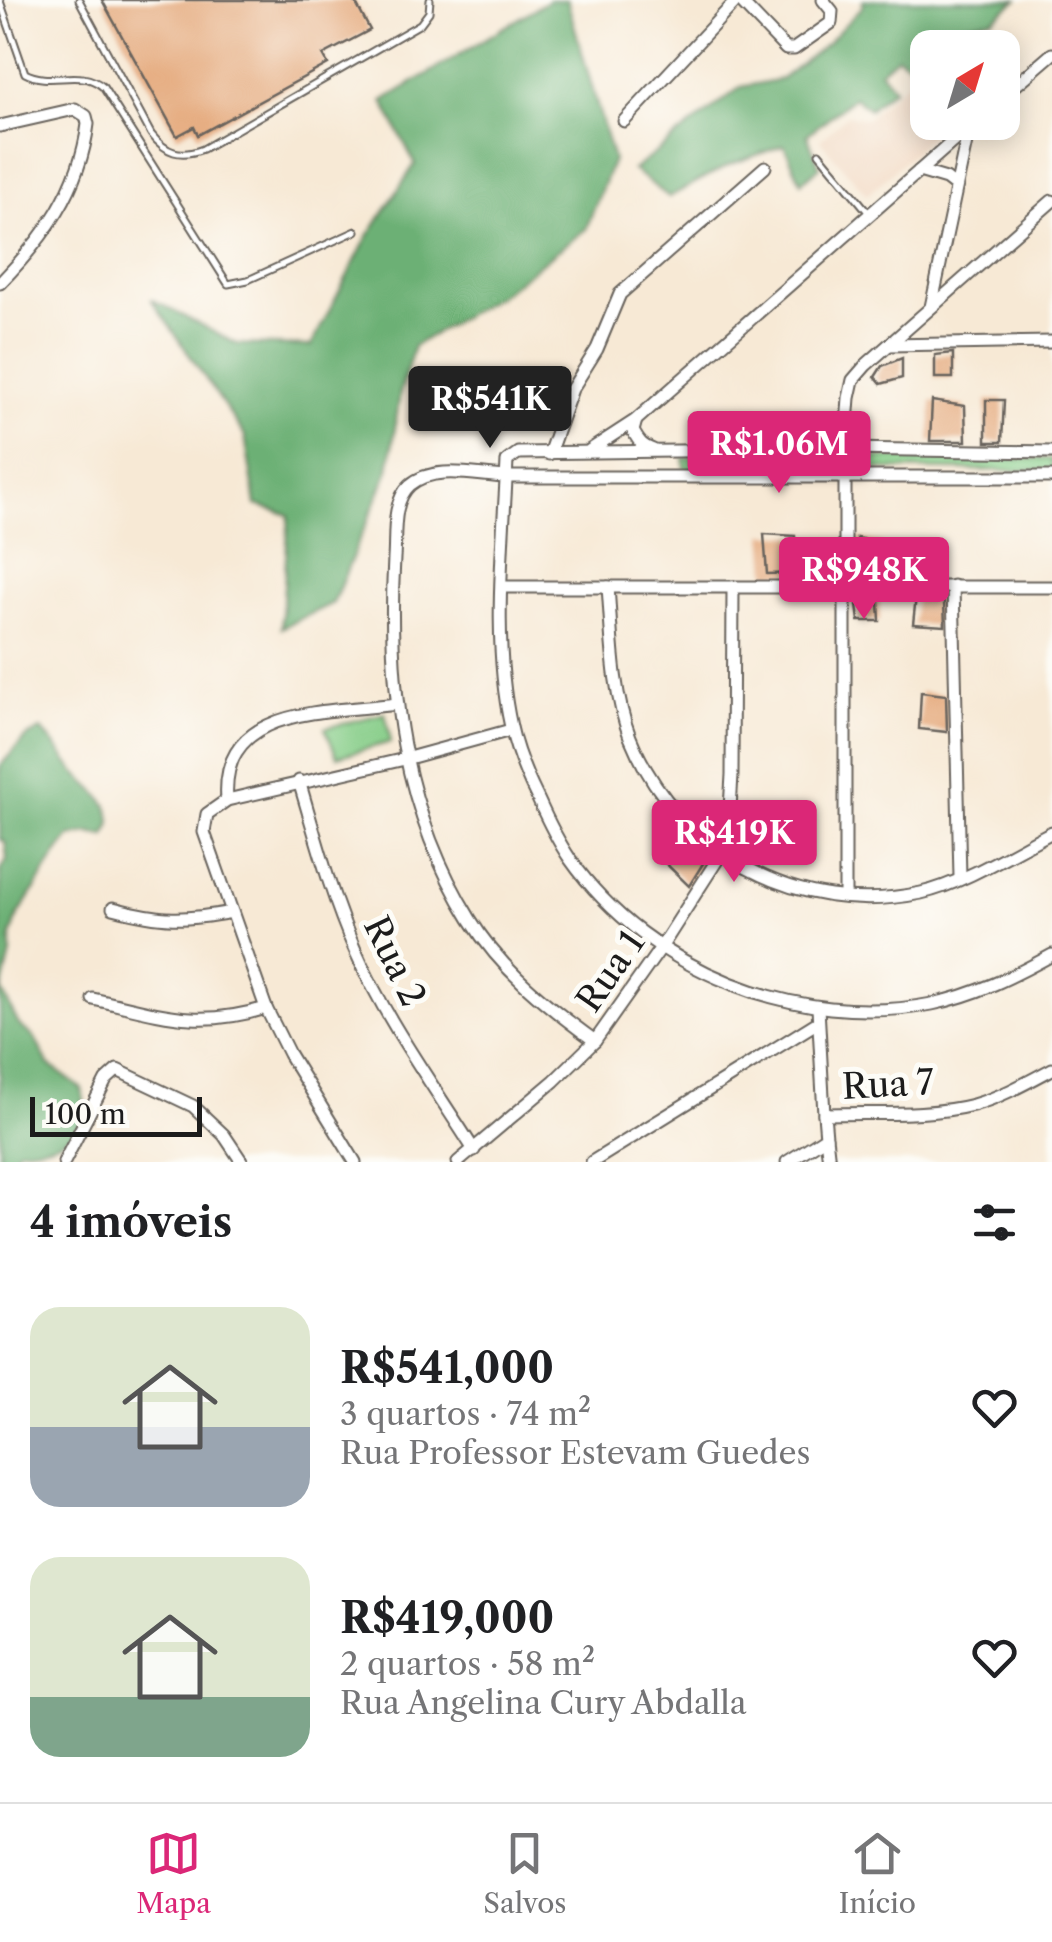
<!DOCTYPE html>
<html lang="pt">
<meta charset="utf-8">
<style>
body{margin:0;font-family:"Libre Caslon Text",serif;background:#f6f6f6;color:#202124;height:100vh;display:flex;flex-direction:column;font-size:38px;white-space:nowrap}
*{box-sizing:border-box;margin:0}
p{font-size:32px;color:#757577}
.icon{flex:none;width:55px;height:55px;fill:none;stroke:currentColor;stroke-width:2;stroke-linecap:round;stroke-linejoin:round}
.map{position:relative;height:1162px;overflow:hidden}
.sheet{display:flex;flex-direction:column;background:#fff;flex:1}
.sheet>*{flex:none}
.needle{width:65px;rotate:38deg}
.buttons{position:absolute;left:910px;top:30px;display:grid;gap:20px}
.buttons a{display:grid;place-items:center;width:110px;height:110px;border-radius:20px;background:#fff;box-shadow:0 5px 25px #0003;font-size:50px}
.scale{position:absolute;left:30px;bottom:25px;width:172px;box-sizing:border-box;padding-left:10px;border:5px solid #1c1c1c;border-top:0;font-size:28px;line-height:35px;white-space:nowrap;color:#1c1c1c;-webkit-text-stroke:8px #fdfcf7;paint-order:stroke}
.price{position:absolute;translate:-50% -85px;padding:0 22px;border-radius:10px;background:#db2777;color:#fff;font-size:32px;line-height:65px;filter:drop-shadow(0 2px 5px #0008)}
.price::after{content:'';position:absolute;left:50%;top:60px;width:30px;height:22px;margin-left:-15px;background:inherit;clip-path:polygon(0 0,100% 0,50% 100%)}
.price.on{background:#222;color:#fff}
ul{padding:0;list-style:none}
li{display:flex;align-items:center;gap:30px;height:250px;padding:0 30px}
li span{display:grid;place-items:center;flex:none;width:280px;height:200px;border-radius:30px;color:#555}
li>.icon{margin-inline-start:auto}
span .icon{width:120px;height:120px;fill:#fffc;stroke-width:1}
li b{font-size:42px}
h2{display:flex;justify-content:space-between;align-items:center;height:120px;padding:0 30px;font-size:42px}
.menu{display:flex;justify-content:space-around;align-items:center;height:140px;border-top:2px solid #e0e0e0;background:#fff;font-size:28px;color:#757577}
.menu a{display:grid;justify-items:center;gap:5px}
.menu .on{color:#db2777}
.map>svg:first-child{display:block}
.built{fill:#f1d5bd}
.green{fill:#86cd88;stroke:#517452;stroke-width:2.5}
.forest{fill:#6cb074;stroke:#446648;stroke-width:2.5}
.building{fill:#e6ae83}
.lines{fill:none;stroke-linecap:round;stroke-linejoin:round}
.lane-casing{stroke:#69645d;stroke-width:9}
.street-casing{stroke:#69645d;stroke-width:15}
.lane{stroke:#fff;stroke-width:5}
.street{stroke:#fff;stroke-width:11}
.labels{text-anchor:middle;dominant-baseline:central;stroke-width:10;stroke-linejoin:round;paint-order:stroke}
.street-label{font-size:35px;fill:#1c1c1c;stroke:#fdfcf7}
</style>
<div class="map">
<svg width="1052" height="1162" viewBox="0 0 1052 1162">
<rect width="100%" height="100%" fill="#fdfcf7"/>
<filter id="ink" filterUnits="userSpaceOnUse"><feTurbulence type="fractalNoise" baseFrequency=".01" numOctaves="2"/><feDisplacementMap in="SourceGraphic" scale="20" xChannelSelector="R" yChannelSelector="G"/><feConvolveMatrix kernelMatrix="1 2 1 2 8 2 1 2 1" color-interpolation-filters="sRGB"/></filter>
<filter id="wash" filterUnits="userSpaceOnUse"><feTurbulence type="fractalNoise" baseFrequency=".0048" numOctaves="4" result="noise"/><feDisplacementMap in="SourceGraphic" scale="40" xChannelSelector="R" yChannelSelector="G"/><feGaussianBlur stdDeviation="2.25" result="paint"/><feColorMatrix in="noise" values="0 0 0 0 0 0 0 0 0 0 0 0 0 0 0 0 0 1.4 0 .05"/><feComposite in="paint" operator="in"/></filter>
<g filter="url(#wash)">
<rect width="100%" height="100%" fill="#f7e9d5"/>
<!-- built -->
<polygon class="built" points="917,73 927,81 928,122 946,123 867,195 820,140 847,115 866,119"/>
<!-- green -->
<g class="green">
<polygon points="783,454 817,454 821,466 685,474 684,458"/>
<polygon points="860,457 1052,459 1052,471 860,469"/>
<polygon points="385,713 391,742 337,757 325,728"/>
</g>
<!-- forest -->
<g class="forest">
<polygon points="549,0 567,0 613,160 586,229 501,294 414,346 400,394 389,470 333,603 281,628 289,515 256,505 245,436 151,299 237,344 311,346 368,236 415,164 383,101"/>
<polygon points="863,0 1017,0 993,19 950,27 946,47 928,48 927,76 897,56 880,71 894,88 869,109 854,97 807,135 820,167 801,182 784,145 729,165 669,197 633,170 741,87 781,79 827,43 862,7"/>
<path d="M41,730C57,743 64,760 77,774C90,787 110,800 111,820C111,826 108,831 106,836L88,833L70,837L59,851L18,916L11,936V954L2,991L19,1025L35,1038L48,1064L82,1089L86,1112C74,1142 49,1148 19,1149L10,1162H0V872L7,859L5,841L0,840V766L25,738Z"/>
</g>
<g id="blocks">
<!-- building -->
<g class="building">
<polygon points="102,0 354,0 370,30 323,55 328,64 198,135 194,127 177,136"/>
<polygon points="953,353 953,378 935,378 935,355"/>
<polygon points="902,358 902,378 881,384 875,377 882,366"/>
<polygon points="986,400 1004,400 1002,442 986,442"/>
<polygon points="932,401 965,406 966,441 930,441"/>
<polygon points="764,534 795,536 796,573 767,574"/>
<polygon points="857,538 882,543 881,571 863,571"/>
<polygon points="916,596 940,599 944,603 945,626 913,624"/>
<polygon points="865,601 879,601 880,621 859,621 857,605"/>
<polygon points="921,692 946,695 947,732 919,729"/>
<polygon points="677,833 707,857 689,886 654,852"/>
</g>
</g>
</g>
<g filter="url(#ink)">
<use href="#blocks" fill-opacity="0" stroke="#69645d" stroke-width="2.5"/>
<g class="lines">
<defs>
<g id="lane">
<path d="M79,0L151,134C166,153 180,158 203,149L420,24L429,12L430,0"/>
<path d="M0,1L25,73C51,87 80,67 103,87L228,284L248,280L356,231"/>
<polyline points="819,153 868,212"/>
</g>
<g id="street">
<polyline points="739,0 786,49 794,49 831,23 832,11 823,0"/>
<polyline points="1002,97 1052,54"/>
<polyline points="624,121 737,0"/>
<path d="M0,126L75,109L86,116L88,124C80,189 44,238 0,283"/>
<polyline points="919,171 946,179 955,186"/>
<polyline points="931,307 969,128"/>
<polyline points="889,345 1052,342"/>
<path d="M636,420L633,431C639,442 642,446 653,450"/>
<polyline points="590,450 636,420 975,122"/>
<path d="M1052,452L845,449L518,453L507,461C503,548 492,642 511,727C516,751 527,777 538,799C547,819 557,840 570,859C649,971 799,1030 932,1004C976,995 1014,976 1052,955"/>
<polyline points="549,454 572,389 597,349 620,294 765,167"/>
<polyline points="953,586 960,877"/>
<polyline points="502,587 1052,587"/>
<path d="M608,587C612,637 612,690 630,737C677,853 799,919 921,893C960,885 1015,851 1052,832"/>
<path d="M299,781C316,838 331,896 355,950C386,1021 433,1085 474,1150"/>
<path d="M227,800C219,704 330,713 397,704"/>
<polyline points="845,897 845,449 849,398 853,380 866,365 1052,201"/>
<path d="M113,908C163,921 182,921 232,912"/>
<path d="M93,999C161,1014 197,1029 266,1008"/>
<path d="M818,1008L824,1114C872,1112 926,1117 973,1105C1001,1097 1026,1083 1052,1069"/>
<path d="M595,1041C547,1006 501,970 470,919C402,810 387,684 394,558C396,536 391,502 410,485C434,464 477,476 507,477H1052"/>
<polyline points="826,1137 829,1162"/>
<polyline points="64,1162 106,1080 117,1070 193,1106 224,1135 242,1162"/>
<polyline points="355,1162 289,1054 266,1008 204,832 207,814 227,800 405,759 511,730"/>
<polyline points="458,1162 554,1081 595,1041 662,946 721,854 729,825 732,775 733,587"/>
<polyline points="592,1162 818,1022"/>
<polyline points="787,1162 826,1137 824,1114"/>
</g>
</defs>
<!-- lane casing -->
<use href="#lane" class="lane-casing"/>
<!-- street casing -->
<use href="#street" class="street-casing"/>
<!-- lane -->
<use href="#lane" class="lane"/>
<!-- street -->
<use href="#street" class="street"/>
</g>
</g>
<g class="labels">
<!-- street labels -->
<g class="street-label">
<text transform="translate(395 961) rotate(64)">Rua 2</text>
<text transform="translate(610 971) rotate(-55)">Rua 1</text>
<text transform="translate(888 1084) rotate(-3)">Rua 7</text>
</g>
</g>
</svg>
<div class="buttons">
<a><svg class="needle" viewBox="-14 -14 28 28"><path d="M0-13l5 13h-10z" fill="#e53935"/><path d="M0 13l5-13h-10z" fill="#757577"/></svg></a>
</div>
<div class="scale">100 m</div>
<b class="price on" style="left:490px;top:451px">R$541K</b>
<b class="price" style="left:779px;top:496px">R$1.06M</b>
<b class="price" style="left:864px;top:622px">R$948K</b>
<b class="price" style="left:734px;top:885px">R$419K</b>
</div>
<section class="sheet">
<h2>4 imóveis<svg class="icon" aria-label="filters" viewBox="0 0 24 24"><path d="M4 7h16M4 17h16"/><circle cx="9" cy="7" r="2"/><circle cx="15" cy="17" r="2"/></svg></h2>
<ul>
<li><span style="background:linear-gradient(#dfe7d0 60%,#9aa5b1 0)"><svg class="icon" aria-label="home" viewBox="0 0 24 24"><path d="M3 11l9-7 9 7M6 9v11h12V9"/></svg></span><div><b>R$541,000</b><p>3 quartos · 74 m²</p><p>Rua Professor Estevam Guedes</p></div><svg class="icon" aria-label="heart" viewBox="0 0 24 24"><path d="M12 20l-8-8c-3-5 5-10 8-4 3-6 11-1 8 4z"/></svg></li>
<li><span style="background:linear-gradient(#dfe7d0 70%,#7fa58c 0)"><svg class="icon" aria-label="home" viewBox="0 0 24 24"><path d="M3 11l9-7 9 7M6 9v11h12V9"/></svg></span><div><b>R$419,000</b><p>2 quartos · 58 m²</p><p>Rua Angelina Cury Abdalla</p></div><svg class="icon" aria-label="heart" viewBox="0 0 24 24"><path d="M12 20l-8-8c-3-5 5-10 8-4 3-6 11-1 8 4z"/></svg></li>
</ul>
</section>
<nav class="menu">
<a class="on"><svg class="icon" aria-label="map" viewBox="0 0 24 24"><path d="M3 6l6-2 6 2 6-2v14l-6 2-6-2-6 2zM9 4v14M15 6v14"/></svg>Mapa</a>
<a><svg class="icon" aria-label="saved" viewBox="0 0 24 24"><path d="M7 4h10v16l-5-4-5 4z"/></svg>Salvos</a>
<a><svg class="icon" aria-label="home" viewBox="0 0 24 24"><path d="M3 11l9-7 9 7M6 9v11h12V9"/></svg>Início</a>
</nav>
